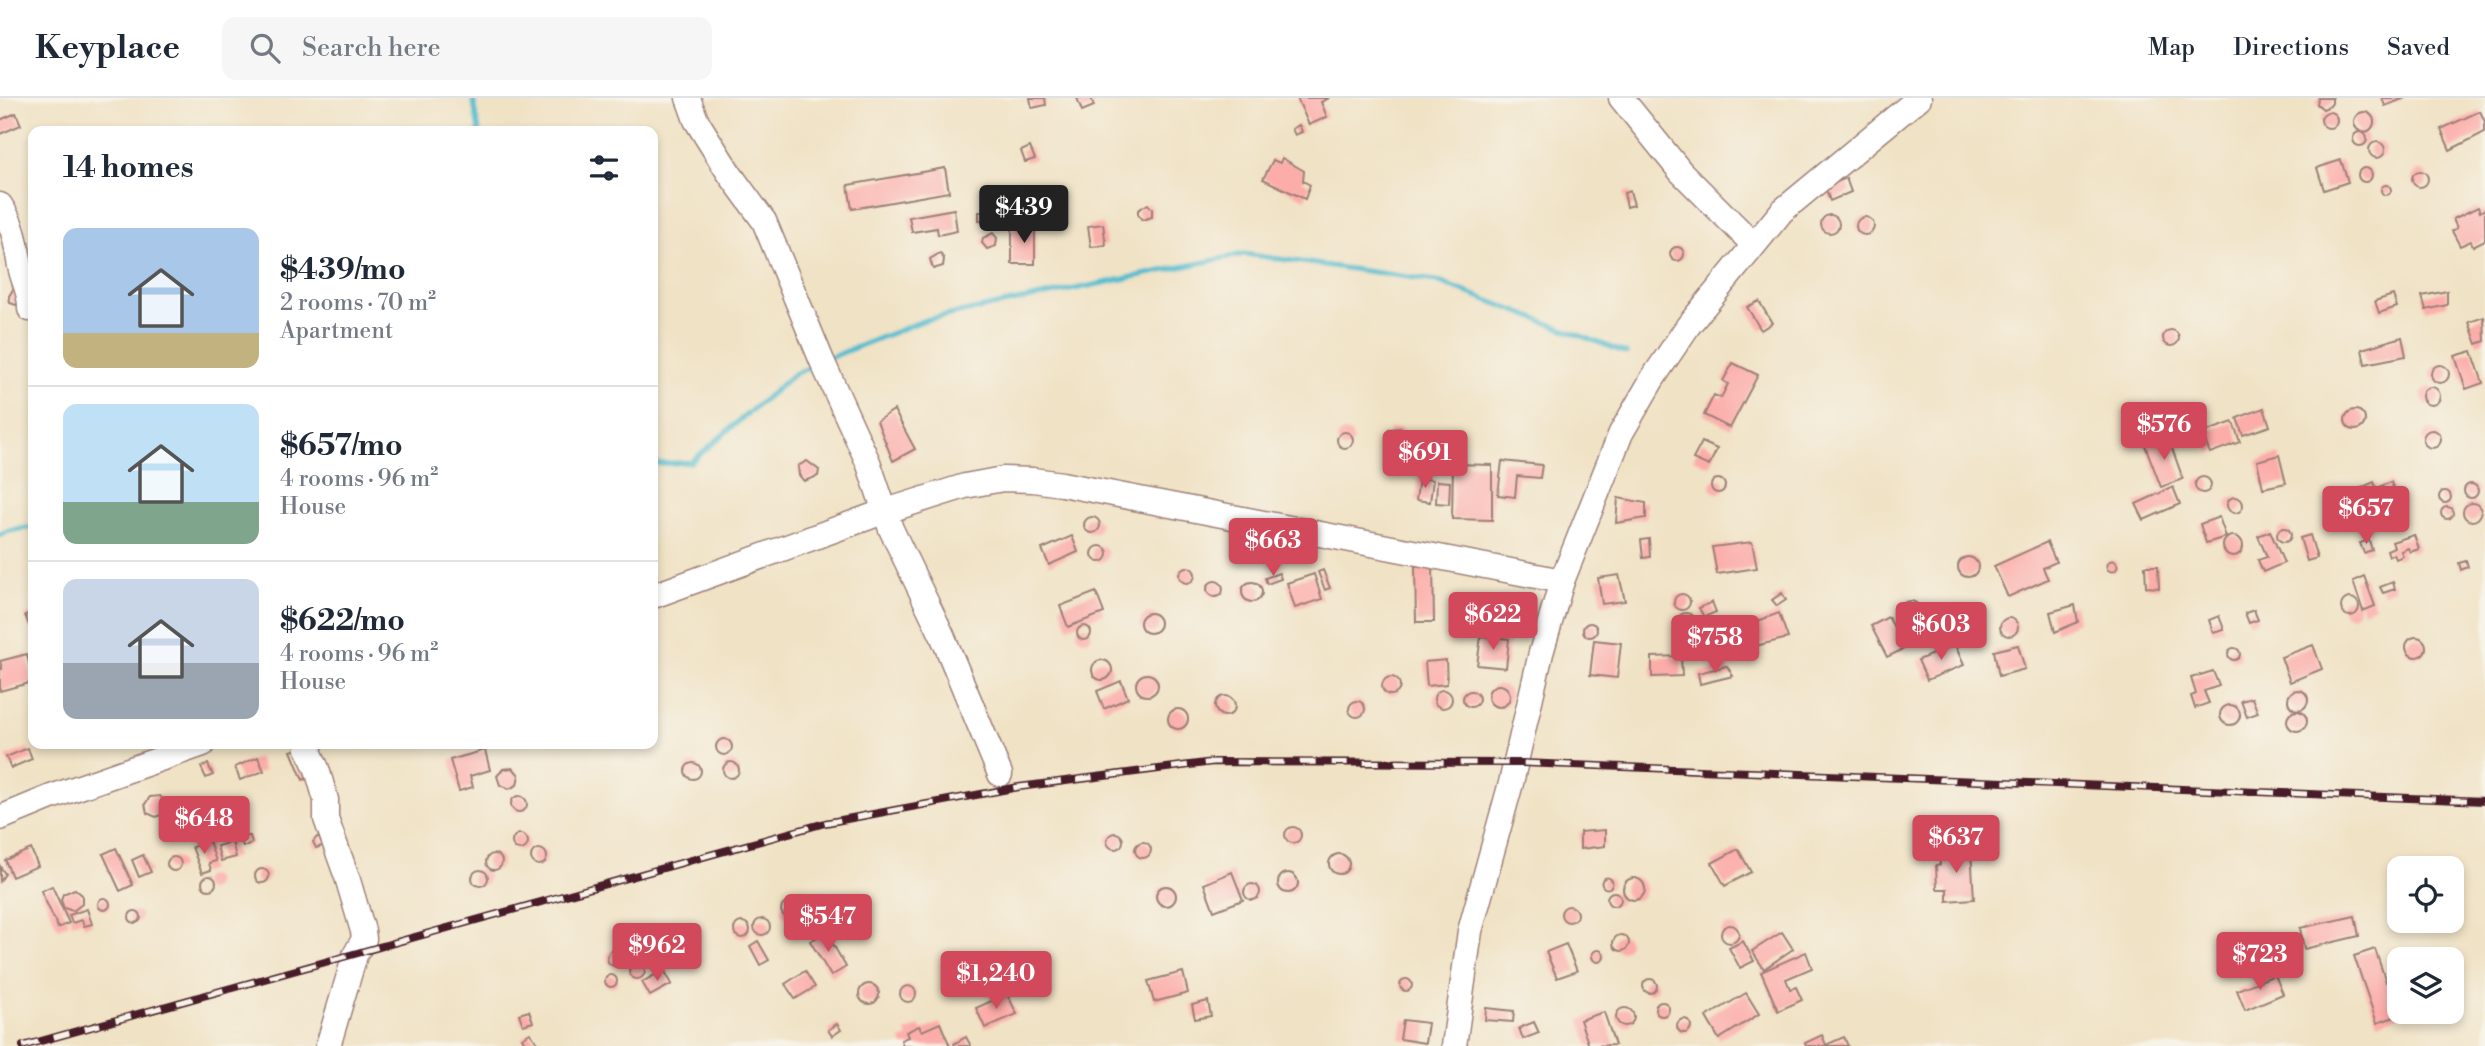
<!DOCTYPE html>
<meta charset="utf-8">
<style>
body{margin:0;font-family:"Libre Bodoni",serif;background:#f6f6f7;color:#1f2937;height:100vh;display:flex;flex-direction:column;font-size:26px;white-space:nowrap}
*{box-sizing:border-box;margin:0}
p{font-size:23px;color:#747a83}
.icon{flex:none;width:38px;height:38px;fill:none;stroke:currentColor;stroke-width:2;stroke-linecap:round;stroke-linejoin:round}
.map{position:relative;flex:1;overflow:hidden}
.details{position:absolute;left:28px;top:28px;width:630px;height:623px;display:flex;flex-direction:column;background:#fff;border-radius:14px;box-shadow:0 4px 10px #0003}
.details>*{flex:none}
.buttons{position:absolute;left:2387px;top:758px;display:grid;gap:14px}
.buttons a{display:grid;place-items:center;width:77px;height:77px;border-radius:14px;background:#fff;box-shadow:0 4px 10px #0003;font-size:35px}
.price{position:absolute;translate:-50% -60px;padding:0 16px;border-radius:7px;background:#d1495b;color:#fff;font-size:23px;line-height:46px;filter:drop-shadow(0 2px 4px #0008)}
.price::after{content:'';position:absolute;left:50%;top:42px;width:21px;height:16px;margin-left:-10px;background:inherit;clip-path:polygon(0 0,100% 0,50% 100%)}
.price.on{background:#222;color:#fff}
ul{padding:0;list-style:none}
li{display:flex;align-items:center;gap:21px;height:175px;padding:0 35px}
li+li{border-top:2px solid #e0e1e3}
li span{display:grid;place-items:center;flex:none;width:196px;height:140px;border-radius:14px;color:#555}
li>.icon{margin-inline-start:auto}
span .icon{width:84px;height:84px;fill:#fffc;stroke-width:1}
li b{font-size:30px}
h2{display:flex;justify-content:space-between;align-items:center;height:84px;padding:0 35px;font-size:30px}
header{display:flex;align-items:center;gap:42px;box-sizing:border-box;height:98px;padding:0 35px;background:#fff;border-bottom:2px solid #e0e1e3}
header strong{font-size:33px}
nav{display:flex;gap:38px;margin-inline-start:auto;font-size:24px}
.search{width:490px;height:63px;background:#f6f6f7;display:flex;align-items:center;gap:18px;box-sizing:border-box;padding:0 24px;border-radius:14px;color:#747a83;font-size:26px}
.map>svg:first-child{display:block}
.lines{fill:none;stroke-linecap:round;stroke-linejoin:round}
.stream{stroke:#51bbce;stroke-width:5}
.building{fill:#fcaca9}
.minor-casing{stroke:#9d8078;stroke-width:27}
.minor{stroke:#fff;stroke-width:24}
.rail-casing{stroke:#4a1f2b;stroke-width:8}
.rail{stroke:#f7f3e8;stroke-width:5;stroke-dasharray:16;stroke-linecap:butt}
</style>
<header>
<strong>Keyplace</strong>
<div class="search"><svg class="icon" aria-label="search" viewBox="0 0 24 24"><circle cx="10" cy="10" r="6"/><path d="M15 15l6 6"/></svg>Search here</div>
<nav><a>Map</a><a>Directions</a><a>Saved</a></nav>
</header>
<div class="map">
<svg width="2485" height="948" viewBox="0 0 2485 948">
<rect width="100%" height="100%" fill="#f7f3e8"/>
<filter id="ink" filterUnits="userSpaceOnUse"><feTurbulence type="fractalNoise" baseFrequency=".0143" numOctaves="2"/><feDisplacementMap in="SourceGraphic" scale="14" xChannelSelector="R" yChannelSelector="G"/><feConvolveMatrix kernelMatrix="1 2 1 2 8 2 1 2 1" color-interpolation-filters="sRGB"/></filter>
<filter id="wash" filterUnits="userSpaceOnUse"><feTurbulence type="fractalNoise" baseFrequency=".00686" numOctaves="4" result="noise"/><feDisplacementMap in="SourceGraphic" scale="28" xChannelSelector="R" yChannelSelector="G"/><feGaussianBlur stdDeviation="1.57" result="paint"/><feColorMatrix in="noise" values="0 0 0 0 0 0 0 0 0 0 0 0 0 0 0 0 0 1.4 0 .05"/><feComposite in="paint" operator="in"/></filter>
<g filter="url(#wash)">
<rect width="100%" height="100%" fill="#f0e2c5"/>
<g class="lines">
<!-- stream -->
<g class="stream">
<polyline points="473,0 479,33"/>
<polyline points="829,260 925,222 1244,156 1437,183 1626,255"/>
<polyline points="653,366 691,364 794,276 817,266"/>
<polyline points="0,437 9,433 33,429"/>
</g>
</g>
<g id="blocks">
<!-- building -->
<g class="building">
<polygon points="1030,0 1045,0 1046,7 1032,10"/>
<polygon points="1077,0 1091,0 1094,8 1082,13"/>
<polygon points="1297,0 1329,0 1321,4 1327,19 1309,27"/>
<polygon points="2318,0 2332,0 2332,5 2330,8 2323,11 2317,6"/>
<polygon points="2382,0 2405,0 2385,8"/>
<polygon points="2480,13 2485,24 2485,34 2450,52 2441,31"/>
<circle cx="2329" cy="22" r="8"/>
<circle cx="2364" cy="24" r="10"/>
<polygon points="16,15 21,27 0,36 0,22"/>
<polygon points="1299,27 1302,34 1295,37 1292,31"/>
<circle cx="2360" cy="41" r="7"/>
<circle cx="2377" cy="52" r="8"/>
<polygon points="1030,49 1035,61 1025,64 1021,53"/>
<polygon points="1282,60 1304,73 1303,83 1310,87 1305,101 1263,81 1273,62 1280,65"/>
<polygon points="2341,62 2348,84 2324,92 2317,70"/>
<circle cx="2365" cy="77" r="7"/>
<polygon points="945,70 949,94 852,111 848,87"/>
<circle cx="2420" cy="81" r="8"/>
<polygon points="1846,80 1851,94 1830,103 1825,89"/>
<circle cx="2386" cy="92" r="5"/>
<polygon points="1630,93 1634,107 1627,109 1624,95"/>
<polygon points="1148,106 1152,111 1152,119 1142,122 1138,116 1138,112"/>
<polygon points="2478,109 2480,114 2485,111 2485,142 2473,148 2471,143 2460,148 2452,133 2457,130 2453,121"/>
<polygon points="954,111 957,133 938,137 937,130 912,134 909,119"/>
<polygon points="979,114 1006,114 1002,123 979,123"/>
<circle cx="1830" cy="126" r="9"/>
<circle cx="1865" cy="128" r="9"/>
<polygon points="1103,126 1106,147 1091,149 1088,128"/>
<rect x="1012" y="128" width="23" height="38"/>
<polygon points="993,135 997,140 996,148 987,151 982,145 983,140"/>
<circle cx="1677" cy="156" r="7"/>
<polygon points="940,155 944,161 943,168 933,171 930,161"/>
<polygon points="14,190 22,205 16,207 10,205 9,198"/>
<polygon points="2447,193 2447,207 2426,212 2422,198"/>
<polygon points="2393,197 2397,209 2379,215 2375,203"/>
<polygon points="1759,203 1772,225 1761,232 1747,209"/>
<polygon points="2484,219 2485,243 2477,246 2469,224"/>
<circle cx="2171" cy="240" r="8"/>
<polygon points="2402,239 2406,258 2365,266 2362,251"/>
<polygon points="2472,253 2483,285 2466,291 2455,258"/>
<polygon points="1733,265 1758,277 1730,330 1704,317 1714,297 1721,300 1728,286 1723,283"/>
<circle cx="2440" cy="276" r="9"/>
<circle cx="2431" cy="298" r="9"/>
<polygon points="2264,310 2270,328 2243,337 2237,320"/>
<circle cx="2355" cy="322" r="10"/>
<polygon points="894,312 915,351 893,363 877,323"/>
<polygon points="2233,324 2240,344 2210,355 2202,335"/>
<polygon points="1401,330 1403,355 1391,356 1389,331"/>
<circle cx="2432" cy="341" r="9"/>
<circle cx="1345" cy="342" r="8"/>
<polygon points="2168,339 2183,381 2161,389 2145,347"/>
<polygon points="1442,343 1444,368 1419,370 1418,345"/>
<polygon points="1702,344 1717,351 1709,368 1693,361"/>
<polygon points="2279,357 2286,385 2263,390 2257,363"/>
<polygon points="807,363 819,372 818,378 804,383 799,377 798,368"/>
<polygon points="1502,363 1542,367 1540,380 1517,378 1515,399 1498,397"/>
<polygon points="1453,366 1492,367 1492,422 1452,421"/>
<circle cx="2203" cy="387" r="8"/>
<polygon points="1419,380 1433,382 1430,404 1416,402"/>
<circle cx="1718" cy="388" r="7"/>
<polygon points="1437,383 1450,384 1449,406 1436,405"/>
<polygon points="2374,384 2380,399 2357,409 2351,394"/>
<polygon points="2391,384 2395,395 2384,399 2381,388"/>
<circle cx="2471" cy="393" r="7"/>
<polygon points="2173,389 2180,406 2144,422 2136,406"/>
<circle cx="2445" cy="399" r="6"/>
<circle cx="2235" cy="407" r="8"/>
<polygon points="1618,400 1646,405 1646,420 1616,425"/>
<circle cx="2472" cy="414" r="9"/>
<circle cx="2447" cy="415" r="6"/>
<polygon points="2219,419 2226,439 2206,445 2200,426"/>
<circle cx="1092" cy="427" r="8"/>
<circle cx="2284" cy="437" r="7"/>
<polygon points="2270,433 2284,465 2263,474 2258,462 2267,459 2258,438"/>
<polygon points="2310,437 2317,460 2307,463 2300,440"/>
<polygon points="2414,437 2419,451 2410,454 2408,450 2401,453 2403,458 2396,461 2394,456 2389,458 2387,452 2394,449 2392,444"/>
<circle cx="2233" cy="448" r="10"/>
<polygon points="1072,438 1078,454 1049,467 1042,451"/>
<polygon points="1649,441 1650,459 1643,460 1641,442"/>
<polygon points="2369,442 2372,452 2364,455 2360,445"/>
<polygon points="1752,444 1757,470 1717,476 1712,449"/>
<polygon points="2047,444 2056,464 2043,470 2048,481 2008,499 1994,468"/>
<circle cx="1100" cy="456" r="8"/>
<circle cx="1968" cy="469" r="10"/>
<circle cx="2112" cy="468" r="5.5"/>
<polygon points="2466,463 2468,469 2461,472 2459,465"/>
<polygon points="1415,468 1433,468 1434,524 1416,524"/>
<polygon points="2145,468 2158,468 2159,490 2146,489"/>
<circle cx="1187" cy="477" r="8"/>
<polygon points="1323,472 1330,490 1325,492 1318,474"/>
<polygon points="1279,475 1281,481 1267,486 1265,480"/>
<polygon points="1314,476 1322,501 1295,510 1287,485"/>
<polygon points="1619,477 1625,503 1602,506 1598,480"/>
<polygon points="2364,478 2375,508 2363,513 2353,483"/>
<circle cx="1215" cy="491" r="8"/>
<circle cx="1252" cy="494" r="10"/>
<polygon points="2393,484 2395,491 2383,495 2380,489"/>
<polygon points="1096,494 1104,515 1068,529 1060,508"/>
<polygon points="1782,495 1786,502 1777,508 1772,502"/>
<circle cx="1682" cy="504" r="8"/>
<circle cx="2350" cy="509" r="9"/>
<circle cx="1910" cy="513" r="10"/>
<polygon points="1712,504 1716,514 1704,519 1699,510"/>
<polygon points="2075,507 2078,524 2055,534 2050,514"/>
<polygon points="2254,512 2258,522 2249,525 2245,515"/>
<polygon points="33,514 33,528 30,530 25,517"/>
<circle cx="1150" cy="525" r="10"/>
<polygon points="1779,515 1788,540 1743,551 1736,531"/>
<circle cx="1686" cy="524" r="9"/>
<polygon points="2219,518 2224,531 2213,534 2209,522"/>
<polygon points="1888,519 1906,550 1887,559 1871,528"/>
<circle cx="2009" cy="529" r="9"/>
<circle cx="1590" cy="532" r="7"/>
<circle cx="1084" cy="535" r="7"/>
<polygon points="1481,538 1509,541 1506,570 1477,567"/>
<circle cx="2416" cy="549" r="10"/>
<polygon points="1721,539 1723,547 1694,559 1689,547"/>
<polygon points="1594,542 1621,545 1617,580 1590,577"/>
<polygon points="1955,547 1964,567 1927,582 1918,562"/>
<polygon points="2018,547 2025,571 1999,578 1994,553"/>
<polygon points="2313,547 2322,571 2290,584 2281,559"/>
<circle cx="2234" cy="556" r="6"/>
<polygon points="27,556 33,584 0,593 0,571 2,571 0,563"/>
<polygon points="1681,558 1682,578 1652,579 1652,559"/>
<circle cx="1102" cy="572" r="10"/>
<polygon points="1446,562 1447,586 1427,588 1425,564"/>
<polygon points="1727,568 1733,578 1700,586 1698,575"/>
<polygon points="2213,573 2219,588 2204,593 2209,605 2195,610 2191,598 2196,596 2191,580"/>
<circle cx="1147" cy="587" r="11"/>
<circle cx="1391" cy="588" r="9"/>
<polygon points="1121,583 1128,600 1104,611 1097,593"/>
<circle cx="1499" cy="598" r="11"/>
<circle cx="2298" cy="602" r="10"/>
<circle cx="1443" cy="601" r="9"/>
<circle cx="1471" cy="601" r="8"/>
<circle cx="1225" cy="608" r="10"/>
<polygon points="2252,600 2258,615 2247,619 2241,603"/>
<circle cx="1357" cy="611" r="8"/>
<circle cx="2230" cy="617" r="10"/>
<circle cx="1178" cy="621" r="10"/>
<circle cx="2297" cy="623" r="10"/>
<circle cx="724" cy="649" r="8"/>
<polygon points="301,649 313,678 303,682 291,653"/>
<polygon points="28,650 32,661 11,670 6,659"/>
<polygon points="485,652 490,672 470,678 473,689 459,693 450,662"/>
<polygon points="258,659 264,673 240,682 235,669"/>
<circle cx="731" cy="672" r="8"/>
<circle cx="693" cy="673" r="8"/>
<polygon points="208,666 213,677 206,680 201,669"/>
<polygon points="513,670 519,677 517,687 509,691 500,687 497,678 503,671"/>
<circle cx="519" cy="706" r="8"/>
<polygon points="160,698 166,705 165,715 156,719 147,715 145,706 150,699"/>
<polygon points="238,713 243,725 230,730 225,717"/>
<polygon points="1988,723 1989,728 1974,729 1974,724"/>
<circle cx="1293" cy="737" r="8"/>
<polygon points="1605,732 1605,748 1580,751 1580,734"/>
<circle cx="1115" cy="743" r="8"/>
<circle cx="520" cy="744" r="8"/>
<polygon points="244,738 250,738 252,745 247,748 243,748 240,742"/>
<polygon points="317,739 323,740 325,747 316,750 313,744"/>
<polygon points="209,743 216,763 209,765 211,772 202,775 192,749"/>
<polygon points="232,744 236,759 221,763 217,748"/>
<circle cx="1143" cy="752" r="8"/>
<polygon points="116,750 133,787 120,793 103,756"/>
<circle cx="539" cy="759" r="8"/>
<polygon points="31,751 38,768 12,779 5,762"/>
<polygon points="1738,751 1751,774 1725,788 1712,765"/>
<polygon points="1971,752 1974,801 1947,803 1947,791 1937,791 1936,767 1940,767 1939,754"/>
<circle cx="1339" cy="766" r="10"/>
<circle cx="494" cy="764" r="8"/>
<polygon points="143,757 151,774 139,779 132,762"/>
<circle cx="174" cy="766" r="7"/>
<polygon points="0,768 5,776 0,783"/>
<circle cx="262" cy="778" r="7"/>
<circle cx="480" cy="780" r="8"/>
<polygon points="1232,774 1243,802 1214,813 1204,786"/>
<circle cx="1288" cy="785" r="10"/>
<circle cx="209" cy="785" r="7"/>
<circle cx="1607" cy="785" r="5.5"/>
<circle cx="1634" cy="791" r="11"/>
<circle cx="1252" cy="794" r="8"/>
<circle cx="1166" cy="798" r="10"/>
<polygon points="52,788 69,825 58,830 41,793"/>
<polygon points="75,791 82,797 82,806 73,813 64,810 61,802 63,796"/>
<circle cx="1614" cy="801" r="7"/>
<circle cx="104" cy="806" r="6"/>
<circle cx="788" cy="812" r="7"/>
<circle cx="1569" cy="816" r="8"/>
<polygon points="87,811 92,826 84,828 82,822 72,825 69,817"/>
<circle cx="135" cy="819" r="6"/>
<polygon points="2355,818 2359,838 2304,851 2300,830"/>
<circle cx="762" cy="829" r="8"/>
<circle cx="742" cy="832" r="8"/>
<circle cx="1730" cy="836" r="9"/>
<polygon points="826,834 846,869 831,878 810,843"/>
<polygon points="1782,834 1793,851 1764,871 1752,853"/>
<circle cx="1621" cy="845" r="8"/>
<polygon points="758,843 769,862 760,867 750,848"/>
<polygon points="1743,843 1754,863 1740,870 1729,850"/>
<polygon points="1566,846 1577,873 1557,880 1546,854"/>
<polygon points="2375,851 2386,884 2399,880 2399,914 2409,914 2377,925 2354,858"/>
<circle cx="615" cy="860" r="8"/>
<circle cx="1598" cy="858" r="6"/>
<polygon points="1806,854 1812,870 1786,881 1790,891 1796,889 1802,902 1778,913 1761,874"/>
<circle cx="637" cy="873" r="8"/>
<polygon points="664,872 672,886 650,898 642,884"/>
<polygon points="805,873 815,889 795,901 785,886"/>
<polygon points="1183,874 1188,895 1154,904 1148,883"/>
<polygon points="2275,877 2283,896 2245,912 2237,892"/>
<circle cx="611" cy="883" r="6"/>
<circle cx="1406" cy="887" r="6"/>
<circle cx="1650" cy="888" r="7"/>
<circle cx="869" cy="896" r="10"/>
<circle cx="908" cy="896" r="8"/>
<polygon points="1746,895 1759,916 1719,941 1706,919"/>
<polygon points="1007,896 1017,916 985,930 976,910"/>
<polygon points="1208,903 1211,918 1195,921 1192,907"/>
<circle cx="1662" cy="911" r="7"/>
<polygon points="1486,910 1514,913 1513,924 1485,922"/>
<circle cx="1625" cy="919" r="9"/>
<polygon points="529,913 533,924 523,927 519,916"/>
<polygon points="1604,914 1615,947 1589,948 1580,922"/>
<circle cx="1684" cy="928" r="7"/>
<polygon points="1403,922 1428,925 1425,945 1400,941"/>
<polygon points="1534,924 1539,935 1523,941 1519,930"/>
<polygon points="940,925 950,948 903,948 901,942 908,939 906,934 919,928 922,933"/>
<polygon points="837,926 841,932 832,938 828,932"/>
<polygon points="530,935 538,946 535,948 527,948 522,940"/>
<polygon points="1822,937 1826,947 1844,939 1848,948 1806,948 1805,945"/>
<polygon points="966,939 971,948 955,948 954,946"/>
</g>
</g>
</g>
<g filter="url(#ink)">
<use href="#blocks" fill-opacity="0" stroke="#9d8078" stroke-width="2"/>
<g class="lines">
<defs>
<g id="minor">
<polyline points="688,0 696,22 729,75 764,123 822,263 868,364 891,431 942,537 1000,676"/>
<polyline points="1621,0 1681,74 1753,146"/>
<path d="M0,107C14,127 16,145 20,168C23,184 31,195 30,211L33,209"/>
<polyline points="653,498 883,414 965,388 1003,381 1033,382 1062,386 1562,483"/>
<polyline points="311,646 308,651 317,671 326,702 326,721 347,779 363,833 364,841 355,857 328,948"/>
<polyline points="0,720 51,699 203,646"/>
<polyline points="1454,948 1470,833 1511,685 1541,555 1562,483 1621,335 1653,280 1688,228 1782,113 1919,0"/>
</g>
</defs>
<!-- minor casing -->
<use href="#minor" class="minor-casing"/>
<!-- minor -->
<use href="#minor" class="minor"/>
<defs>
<polyline id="rail" points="23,948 825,725 1019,689 1213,664 1522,665 2485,703"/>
</defs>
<!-- rail casing -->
<use href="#rail" class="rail-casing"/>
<!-- rail -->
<use href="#rail" class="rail"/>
</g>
</g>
</svg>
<div class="buttons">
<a><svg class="icon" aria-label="locate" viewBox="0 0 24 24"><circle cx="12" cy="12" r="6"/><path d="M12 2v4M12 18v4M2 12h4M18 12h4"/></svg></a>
<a><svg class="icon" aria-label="layers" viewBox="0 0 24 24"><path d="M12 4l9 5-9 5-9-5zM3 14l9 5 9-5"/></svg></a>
</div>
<b class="price on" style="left:1024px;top:147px">$439</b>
<b class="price" style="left:2164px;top:364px">$576</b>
<b class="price" style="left:1425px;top:392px">$691</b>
<b class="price" style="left:2366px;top:448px">$657</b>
<b class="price" style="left:1273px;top:480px">$663</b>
<b class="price" style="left:1493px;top:554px">$622</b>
<b class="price" style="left:1941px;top:564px">$603</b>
<b class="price" style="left:1715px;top:577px">$758</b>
<b class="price" style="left:204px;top:758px">$648</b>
<b class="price" style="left:1956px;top:777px">$637</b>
<b class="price" style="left:828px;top:856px">$547</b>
<b class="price" style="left:657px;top:885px">$962</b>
<b class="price" style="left:2260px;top:894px">$723</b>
<b class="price" style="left:996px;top:913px">$1,240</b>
<section class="details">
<h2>14 homes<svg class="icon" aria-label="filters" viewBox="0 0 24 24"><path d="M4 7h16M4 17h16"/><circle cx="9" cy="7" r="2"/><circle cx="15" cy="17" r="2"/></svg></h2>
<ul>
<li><span style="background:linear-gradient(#a9c7e8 75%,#c2b280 0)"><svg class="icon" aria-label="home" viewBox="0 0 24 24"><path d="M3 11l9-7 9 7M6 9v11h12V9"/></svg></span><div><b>$439/mo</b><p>2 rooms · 70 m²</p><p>Apartment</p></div></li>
<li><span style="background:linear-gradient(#bfe0f5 70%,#7fa58c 0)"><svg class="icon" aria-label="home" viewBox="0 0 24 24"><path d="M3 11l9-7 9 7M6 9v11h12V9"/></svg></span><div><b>$657/mo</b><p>4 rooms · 96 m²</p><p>House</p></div></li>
<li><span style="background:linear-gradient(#c9d6e8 60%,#9aa5b1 0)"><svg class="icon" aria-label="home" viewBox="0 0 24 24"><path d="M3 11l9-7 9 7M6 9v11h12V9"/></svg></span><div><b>$622/mo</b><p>4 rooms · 96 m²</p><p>House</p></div></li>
</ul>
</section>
</div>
